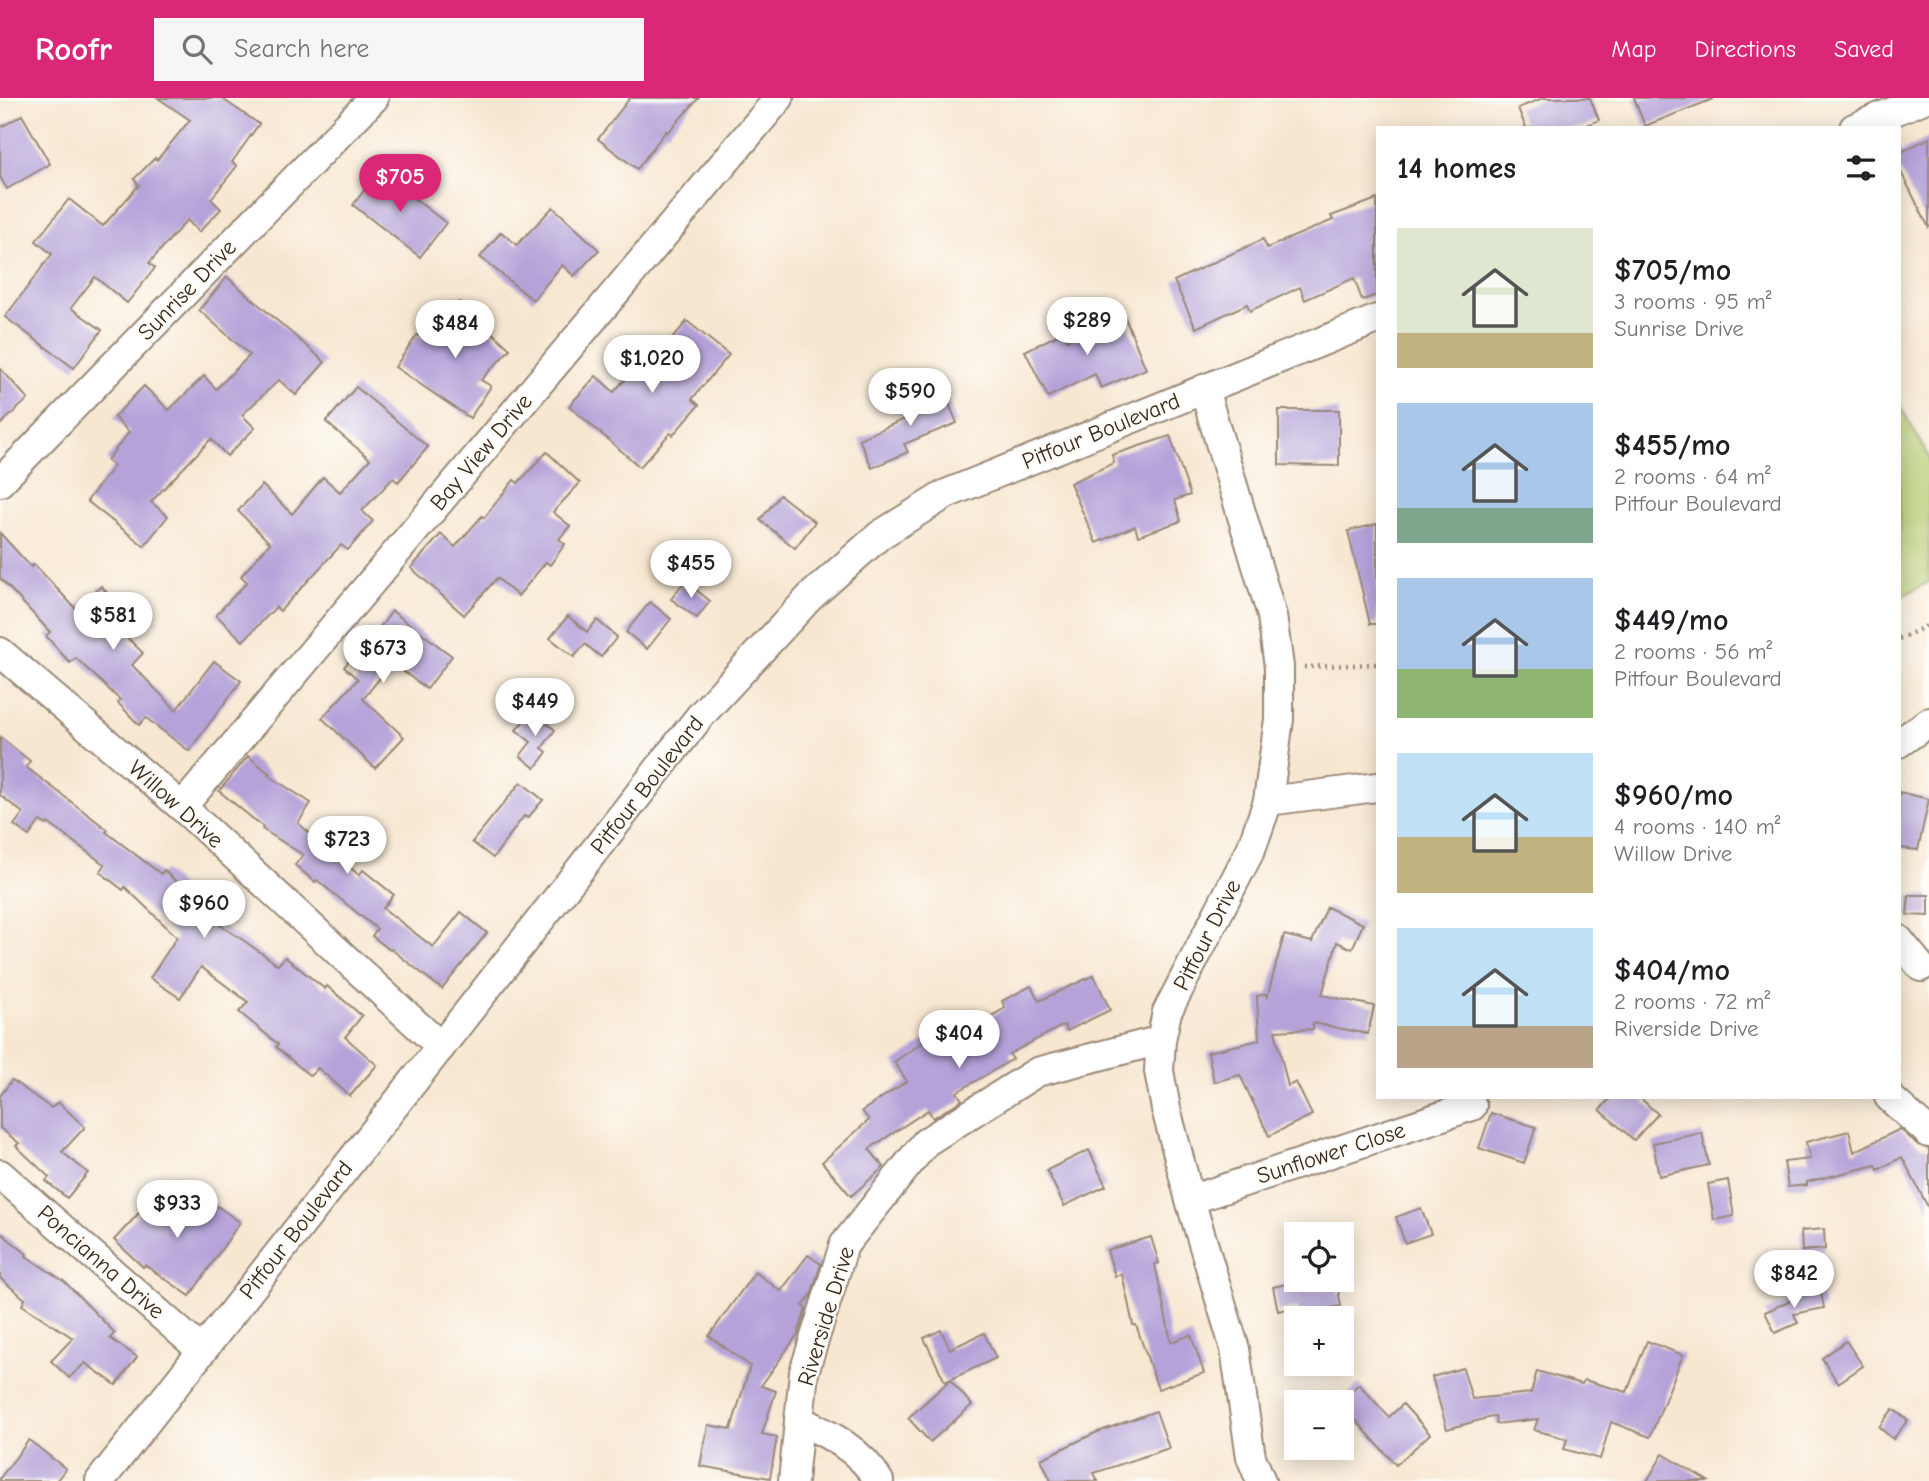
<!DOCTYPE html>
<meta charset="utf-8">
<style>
body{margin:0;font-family:"Comic Neue",sans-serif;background:#f6f6f6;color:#202124;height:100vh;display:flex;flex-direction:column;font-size:26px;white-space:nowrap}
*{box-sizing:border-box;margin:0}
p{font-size:23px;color:#757577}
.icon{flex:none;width:38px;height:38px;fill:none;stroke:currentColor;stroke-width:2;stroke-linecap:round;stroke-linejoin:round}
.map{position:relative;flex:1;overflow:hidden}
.panel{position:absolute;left:1376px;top:28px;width:525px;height:973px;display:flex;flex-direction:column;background:#fff;border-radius:0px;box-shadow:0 4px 18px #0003}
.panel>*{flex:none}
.tools{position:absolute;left:1284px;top:1124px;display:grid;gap:14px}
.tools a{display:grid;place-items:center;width:70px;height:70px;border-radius:0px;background:#fff;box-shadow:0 4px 18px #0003;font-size:35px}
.price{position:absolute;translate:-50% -60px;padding:0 16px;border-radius:24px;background:#fff;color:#222;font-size:23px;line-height:46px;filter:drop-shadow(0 2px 4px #0008)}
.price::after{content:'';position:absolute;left:50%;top:42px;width:21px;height:16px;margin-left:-10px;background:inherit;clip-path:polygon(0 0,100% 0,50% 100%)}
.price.on{background:#db2777;color:#fff}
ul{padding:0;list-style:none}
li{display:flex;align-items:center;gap:21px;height:175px;padding:0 21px}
li span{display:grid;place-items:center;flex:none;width:196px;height:140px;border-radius:0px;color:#555}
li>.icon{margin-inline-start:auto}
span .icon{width:84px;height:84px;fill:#fffc;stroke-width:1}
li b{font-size:30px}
h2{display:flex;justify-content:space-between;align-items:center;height:84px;padding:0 21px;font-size:30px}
header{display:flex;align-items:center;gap:42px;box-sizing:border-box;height:98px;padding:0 35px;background:#db2777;color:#fff}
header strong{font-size:33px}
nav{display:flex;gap:38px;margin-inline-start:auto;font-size:24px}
.search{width:490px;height:63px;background:#f6f6f6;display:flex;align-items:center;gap:18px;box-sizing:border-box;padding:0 24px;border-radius:0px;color:#757577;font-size:26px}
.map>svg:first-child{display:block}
.green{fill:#b4ca6e;stroke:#787a46;stroke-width:2}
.building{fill:#b4a2d9}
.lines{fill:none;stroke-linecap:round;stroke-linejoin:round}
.minor-casing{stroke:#998878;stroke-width:32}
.path{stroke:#998878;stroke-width:4.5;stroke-dasharray:2 5;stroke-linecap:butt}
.minor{stroke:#fff;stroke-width:28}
.labels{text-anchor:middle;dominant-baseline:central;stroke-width:5;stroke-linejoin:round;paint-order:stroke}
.street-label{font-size:23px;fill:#3b2a1e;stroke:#fdfcf7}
</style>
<header>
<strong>Roofr</strong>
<div class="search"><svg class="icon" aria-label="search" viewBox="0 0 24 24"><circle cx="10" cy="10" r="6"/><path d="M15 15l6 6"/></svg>Search here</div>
<nav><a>Map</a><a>Directions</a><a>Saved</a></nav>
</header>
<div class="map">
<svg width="1929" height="1383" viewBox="0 0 1929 1383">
<rect width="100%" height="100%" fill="#fdfcf7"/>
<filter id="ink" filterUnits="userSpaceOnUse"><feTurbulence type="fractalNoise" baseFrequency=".0143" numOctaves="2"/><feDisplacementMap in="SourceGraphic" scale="14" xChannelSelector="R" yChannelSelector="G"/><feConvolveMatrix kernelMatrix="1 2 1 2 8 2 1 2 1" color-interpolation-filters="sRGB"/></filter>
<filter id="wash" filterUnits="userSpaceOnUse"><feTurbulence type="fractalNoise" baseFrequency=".00686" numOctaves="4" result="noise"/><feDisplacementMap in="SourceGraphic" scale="28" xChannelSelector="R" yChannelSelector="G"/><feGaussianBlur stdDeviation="1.57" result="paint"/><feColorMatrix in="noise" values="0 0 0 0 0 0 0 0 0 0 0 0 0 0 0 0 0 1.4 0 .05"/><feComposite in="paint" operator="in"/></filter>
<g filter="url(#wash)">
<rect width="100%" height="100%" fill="#f7e7d1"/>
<!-- green -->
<polygon class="green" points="1899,306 1929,359 1929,484 1899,500"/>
<g id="blocks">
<!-- building -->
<g class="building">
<polygon points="158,0 221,0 259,26 232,64 237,68 211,101 221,111 199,134 187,122 149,165 155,170 127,205 95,179 71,210 102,232 74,270 5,219 52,156 36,143 69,101 103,128 139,87 134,81 155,60 157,62 190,22"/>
<polygon points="630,0 699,0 667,35 666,33 637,71 598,41"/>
<polygon points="1543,0 1590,0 1599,22 1580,30 1526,30 1518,10"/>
<polygon points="1634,0 1713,0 1713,1 1645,28"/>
<polygon points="22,17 50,66 7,91 0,79 0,30"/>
<polygon points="1929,40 1929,130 1899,70 1899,55"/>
<polygon points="379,73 446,125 420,159 353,107"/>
<polygon points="1377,101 1377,197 1362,202 1354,180 1305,202 1300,189 1250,213 1247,206 1196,230 1174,183 1263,141 1267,150 1333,122 1331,118"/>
<polygon points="553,109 599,152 574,178 562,167 533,202 480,159 501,134 517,147"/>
<polygon points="227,179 325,264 296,297 279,282 242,317 255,330 227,358 211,341 151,404 168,418 144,448 87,403 114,368 107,362 129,334 114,319 144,288 169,312 204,278 216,291 250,257 199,212"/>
<polygon points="459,204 510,251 481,282 491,288 470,320 395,269 417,237 424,242"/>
<polygon points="1124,217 1146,271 1101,290 1095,276 1048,299 1025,253 1064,234 1067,242"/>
<polygon points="687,223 729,257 692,301 699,307 673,337 670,335 640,369 569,308 596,278 614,294 645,259 652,265"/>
<polygon points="0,270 28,301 0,327"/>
<polygon points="941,286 957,325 904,346 908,354 872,370 859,341 925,312 918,295"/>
<polygon points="356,289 428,349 398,384 393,380 362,413 373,423 348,452 341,447 280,513 276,509 243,543 216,517 247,484 241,478 270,445 238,413 262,387 292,416 323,379 340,394 370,361 326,324"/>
<polygon points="1279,312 1339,312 1339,368 1279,367"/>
<polygon points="1170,338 1190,397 1175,402 1181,423 1138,438 1135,428 1096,445 1070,385 1114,365 1112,357"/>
<polygon points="547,354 580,385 553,414 570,428 559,441 565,446 550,467 546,464 518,498 497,480 464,517 411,470 441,436 455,449 482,418 484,420 514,382 518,385"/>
<polygon points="780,397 815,424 795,450 760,422"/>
<polygon points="1377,426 1377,526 1370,526 1348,433"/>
<polygon points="0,435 31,469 34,466 76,511 101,488 125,515 113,526 143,555 132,567 176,612 214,563 241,583 189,653 146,620 139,627 118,605 120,602 76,560 70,565 46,538 50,534 0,480"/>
<polygon points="685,483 710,503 697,520 671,501"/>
<polygon points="650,504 671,521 647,551 626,534"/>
<polygon points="392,513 452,558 427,591 392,565 363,601 404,639 375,670 322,620 358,581 344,569 361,548 365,550"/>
<polygon points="568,518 587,534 597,522 617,539 601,559 585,546 574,559 550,540"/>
<polygon points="532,613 555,632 542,650 547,654 535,670 520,658 531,644 516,632"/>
<polygon points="0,639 30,663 26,669 108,732 106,734 161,776 164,772 187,794 180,801 243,842 278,867 285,859 325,891 327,888 362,918 345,939 377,967 350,998 318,970 310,978 276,949 278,946 239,914 248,904 201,869 180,900 150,880 177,839 125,789 123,792 100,774 105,767 48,725 47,727 40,723 29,738 14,727 23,715 0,697"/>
<polygon points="248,658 270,676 268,677 311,705 298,725 359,777 363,772 394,797 383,810 433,849 461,814 487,835 442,891 391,851 390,852 372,838 377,831 317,782 315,784 295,767 303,757 262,731 263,729 219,693"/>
<polygon points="521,684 543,702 528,720 524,718 493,760 472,744"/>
<polygon points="1899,694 1929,701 1918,752 1899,750"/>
<polygon points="1909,797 1929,797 1929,818 1907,817"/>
<polygon points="1327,809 1363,826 1352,851 1337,844 1322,897 1374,908 1368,936 1313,925 1313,931 1275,933 1288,988 1296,984 1312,1017 1269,1038 1240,977 1214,984 1208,954 1259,942 1257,898 1266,896 1267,900 1284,837 1312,844"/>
<polygon points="1094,877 1110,912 1067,933 1064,927 1009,956 1013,961 957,994 962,1002 933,1020 928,1012 869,1051 884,1069 851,1098 822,1064 869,1022 862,1013 907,983 894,964 939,933 946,945 1005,910 1002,903 1031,888 1039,903"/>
<polygon points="12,982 51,1010 58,1004 85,1029 62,1054 88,1075 67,1100 46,1083 49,1079 16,1048 19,1045 0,1030 0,998"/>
<polygon points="1611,999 1639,999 1658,1016 1634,1042 1600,1012"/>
<polygon points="1491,1015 1536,1029 1524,1065 1479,1050"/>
<polygon points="1900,1031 1918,1047 1929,1051 1929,1111 1902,1059 1878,1072 1876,1067 1807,1084 1807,1087 1788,1089 1784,1064 1810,1061 1806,1044 1849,1033 1854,1054"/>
<polygon points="1702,1035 1709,1067 1659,1078 1653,1045"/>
<polygon points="1089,1052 1106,1088 1064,1108 1047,1072"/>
<polygon points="1728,1082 1734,1118 1714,1122 1708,1086"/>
<polygon points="162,1090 198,1123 211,1104 240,1124 190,1198 145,1167 143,1169 114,1142"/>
<polygon points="1421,1110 1431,1136 1405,1145 1396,1119"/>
<polygon points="1824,1131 1825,1151 1802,1153 1801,1133"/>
<polygon points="0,1134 27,1156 26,1158 65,1184 115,1235 110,1240 137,1259 116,1287 85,1265 69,1280 51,1263 73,1240 22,1207 25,1201 0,1180"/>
<polygon points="1151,1139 1159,1165 1155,1166 1171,1244 1191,1237 1204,1275 1158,1291 1136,1227 1133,1227 1122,1176 1115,1178 1107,1152"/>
<polygon points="808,1157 821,1166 811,1197 803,1208 806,1211 798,1236 761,1288 776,1293 762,1336 777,1339 770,1380 700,1368 708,1327 731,1331 750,1268 709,1238 755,1174 781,1193"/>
<polygon points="1307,1181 1336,1181 1341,1208 1298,1217 1297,1209 1278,1213 1273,1189"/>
<polygon points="1820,1189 1824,1210 1794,1216 1798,1225 1775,1235 1765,1214"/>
<polygon points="941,1232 950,1251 984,1235 996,1260 945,1284 924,1240"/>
<polygon points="1647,1243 1683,1257 1650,1339 1611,1324 1600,1361 1564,1351 1567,1341 1534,1332 1538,1321 1496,1326 1495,1318 1447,1331 1432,1279 1463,1270 1472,1301 1531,1295 1537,1273 1582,1286 1584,1282 1627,1294"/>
<polygon points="1846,1243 1863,1268 1838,1285 1822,1260"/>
<polygon points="950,1282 972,1307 930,1344 908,1320"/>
<polygon points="1359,1286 1389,1319 1403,1306 1430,1336 1396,1367 1342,1307 1342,1304 1339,1304"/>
<polygon points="1893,1311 1908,1322 1893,1341 1879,1329"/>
<polygon points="1156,1313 1169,1350 1094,1375 1098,1383 1051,1383 1041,1361 1095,1335"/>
<polygon points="29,1342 66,1371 56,1383 0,1383 0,1380"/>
<polygon points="1663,1356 1708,1383 1647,1383"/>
</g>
</g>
</g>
<g filter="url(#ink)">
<use href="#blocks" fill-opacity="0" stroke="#998878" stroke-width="2"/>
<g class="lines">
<defs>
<g id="minor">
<polyline points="1854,30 1926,0"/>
<polyline points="1204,291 1272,518 1279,569 1279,621 1268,703 1251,751 1167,914 1161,942 1159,973 1166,1011 1190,1102 1235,1251 1251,1359 1261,1383"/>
<polyline points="0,384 374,0"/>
<polyline points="0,554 182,709 441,949"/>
<polyline points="1899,645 1929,624"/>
<polyline points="1268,703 1377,689"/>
<polyline points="182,709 779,0"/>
<polyline points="1899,842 1921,869"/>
<polyline points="1889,999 1929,1035"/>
<polyline points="0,1076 202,1253"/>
<polyline points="1190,1102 1472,1008"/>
<path d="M799,1322C830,1337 861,1352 879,1383"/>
<polyline points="100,1383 701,617 810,499 880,437 946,396 1377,221"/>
<polyline points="793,1383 804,1274 844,1147 926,1044 1037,974 1161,942"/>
</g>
</defs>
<!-- minor casing -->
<use href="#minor" class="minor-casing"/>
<!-- path -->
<g class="path">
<polyline points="1899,541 1929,527"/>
<polyline points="1304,569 1377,566"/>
</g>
<!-- minor -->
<use href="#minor" class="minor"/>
</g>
</g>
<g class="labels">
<!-- street labels -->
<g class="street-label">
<text transform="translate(187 192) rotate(-46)">Sunrise Drive</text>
<text transform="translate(1101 333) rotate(-22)">Pitfour Boulevard</text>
<text transform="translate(481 354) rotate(-50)">Bay View Drive</text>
<text transform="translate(647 687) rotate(-52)">Pitfour Boulevard</text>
<text transform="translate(176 706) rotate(42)">Willow Drive</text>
<text transform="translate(1207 837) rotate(-63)">Pitfour Drive</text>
<text transform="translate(1331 1055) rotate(-18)">Sunflower Close</text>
<text transform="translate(296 1132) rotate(-52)">Pitfour Boulevard</text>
<text transform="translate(101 1164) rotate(41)">Poncianna Drive</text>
<text transform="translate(826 1218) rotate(-73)">Riverside Drive</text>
</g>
</g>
</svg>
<div class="tools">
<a><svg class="icon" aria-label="locate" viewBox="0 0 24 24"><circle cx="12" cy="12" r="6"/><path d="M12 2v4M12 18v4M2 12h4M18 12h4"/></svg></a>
<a>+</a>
<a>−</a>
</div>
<b class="price on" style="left:400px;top:116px">$705</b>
<b class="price" style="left:1087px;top:259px">$289</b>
<b class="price" style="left:455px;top:262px">$484</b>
<b class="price" style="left:652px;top:297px">$1,020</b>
<b class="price" style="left:910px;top:330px">$590</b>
<b class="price" style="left:691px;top:502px">$455</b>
<b class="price" style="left:113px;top:554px">$581</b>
<b class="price" style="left:383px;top:587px">$673</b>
<b class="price" style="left:535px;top:640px">$449</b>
<b class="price" style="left:347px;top:778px">$723</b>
<b class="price" style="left:204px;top:842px">$960</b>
<b class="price" style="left:959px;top:972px">$404</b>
<b class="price" style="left:177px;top:1142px">$933</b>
<b class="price" style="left:1794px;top:1212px">$842</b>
<section class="panel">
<h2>14 homes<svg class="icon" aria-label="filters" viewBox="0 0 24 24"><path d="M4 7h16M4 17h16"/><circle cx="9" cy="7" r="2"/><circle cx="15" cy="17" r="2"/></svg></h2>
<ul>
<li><span style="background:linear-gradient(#dfe7d0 75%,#c2b280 0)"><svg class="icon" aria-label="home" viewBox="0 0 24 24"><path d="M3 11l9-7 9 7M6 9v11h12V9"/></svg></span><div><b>$705/mo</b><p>3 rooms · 95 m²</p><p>Sunrise Drive</p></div></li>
<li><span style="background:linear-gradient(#a9c7e8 75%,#7fa58c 0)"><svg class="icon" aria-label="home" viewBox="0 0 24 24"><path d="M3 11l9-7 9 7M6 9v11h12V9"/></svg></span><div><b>$455/mo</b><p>2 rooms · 64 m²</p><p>Pitfour Boulevard</p></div></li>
<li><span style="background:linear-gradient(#a9c7e8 65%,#8fb573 0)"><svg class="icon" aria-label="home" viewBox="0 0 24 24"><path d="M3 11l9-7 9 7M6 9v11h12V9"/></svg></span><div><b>$449/mo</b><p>2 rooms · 56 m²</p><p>Pitfour Boulevard</p></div></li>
<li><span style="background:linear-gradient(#bfe0f5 60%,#c2b280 0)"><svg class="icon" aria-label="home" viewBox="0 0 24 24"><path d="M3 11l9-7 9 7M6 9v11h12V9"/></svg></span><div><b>$960/mo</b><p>4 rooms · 140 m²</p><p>Willow Drive</p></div></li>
<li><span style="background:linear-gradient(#bfe0f5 70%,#b9a48a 0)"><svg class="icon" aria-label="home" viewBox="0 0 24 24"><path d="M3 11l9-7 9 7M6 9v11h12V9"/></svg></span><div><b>$404/mo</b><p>2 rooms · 72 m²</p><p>Riverside Drive</p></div></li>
</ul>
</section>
</div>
